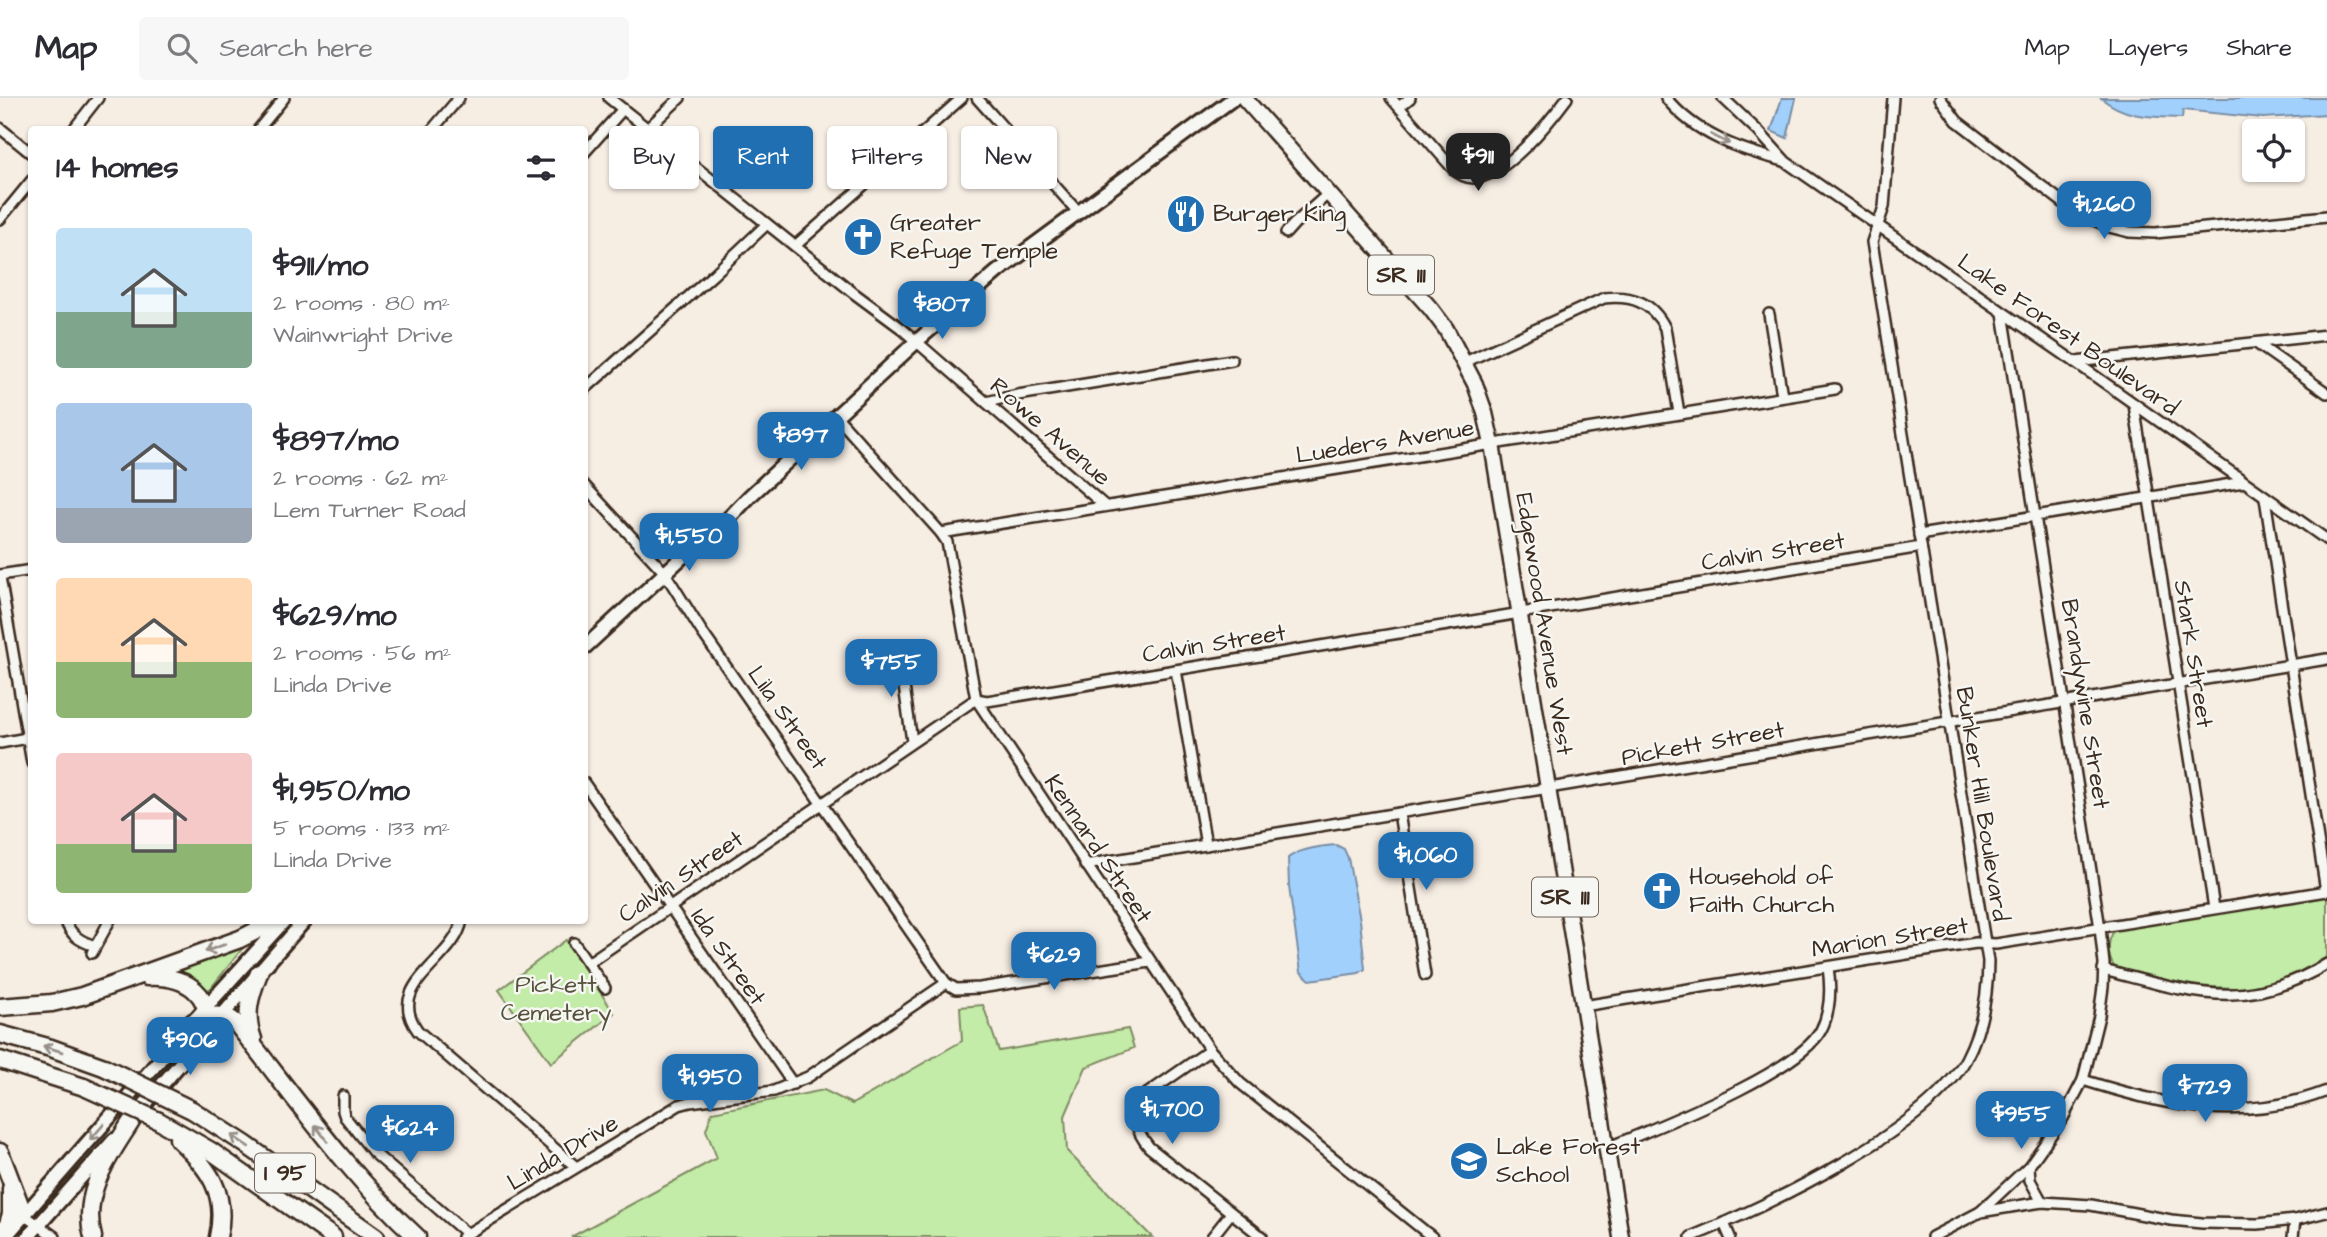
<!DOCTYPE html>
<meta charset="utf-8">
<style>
body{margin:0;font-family:"Architects Daughter",sans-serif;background:#f7f7f7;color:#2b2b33;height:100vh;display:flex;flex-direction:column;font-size:26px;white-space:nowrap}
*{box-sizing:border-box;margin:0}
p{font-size:23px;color:#7c7c81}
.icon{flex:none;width:38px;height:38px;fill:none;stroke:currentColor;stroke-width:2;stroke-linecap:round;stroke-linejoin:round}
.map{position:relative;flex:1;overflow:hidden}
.panel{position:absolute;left:28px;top:28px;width:560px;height:798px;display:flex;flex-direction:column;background:#fff;border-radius:7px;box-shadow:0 2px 5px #0004}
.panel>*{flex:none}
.hud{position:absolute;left:609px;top:28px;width:665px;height:63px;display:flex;gap:14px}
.tools{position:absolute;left:2242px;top:21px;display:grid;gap:14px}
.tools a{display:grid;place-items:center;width:63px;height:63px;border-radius:7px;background:#fff;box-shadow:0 2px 5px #0004;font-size:35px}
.price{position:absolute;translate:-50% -60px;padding:0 16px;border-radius:14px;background:#1f6fb2;color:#fff;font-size:23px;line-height:46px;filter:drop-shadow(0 2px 4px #0008)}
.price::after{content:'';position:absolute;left:50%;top:42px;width:21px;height:16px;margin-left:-10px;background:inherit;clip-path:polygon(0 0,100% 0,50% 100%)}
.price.active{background:#222;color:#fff}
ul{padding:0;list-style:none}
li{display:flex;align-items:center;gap:21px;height:175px;padding:0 28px}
li span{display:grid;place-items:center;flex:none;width:196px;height:140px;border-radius:7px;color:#555}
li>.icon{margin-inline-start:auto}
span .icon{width:84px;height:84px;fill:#fffc;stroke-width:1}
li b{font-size:30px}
h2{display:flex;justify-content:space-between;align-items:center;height:84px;padding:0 28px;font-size:30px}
.chip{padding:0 24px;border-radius:7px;background:#fff;box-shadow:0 2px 5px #0004;font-size:24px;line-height:63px}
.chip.active{background:#1f6fb2;color:#fff}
header{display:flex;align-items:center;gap:42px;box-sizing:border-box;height:98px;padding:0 35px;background:#fff;border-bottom:2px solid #e1e1e2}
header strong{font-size:33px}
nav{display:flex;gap:38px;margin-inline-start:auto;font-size:24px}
.search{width:490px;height:63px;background:#f7f7f7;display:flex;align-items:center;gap:18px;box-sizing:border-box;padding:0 24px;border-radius:7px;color:#7c7c81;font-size:26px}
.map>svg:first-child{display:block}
.green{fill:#c3eca8;stroke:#7f8b63;stroke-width:2}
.water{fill:#a2d0fd;stroke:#798ea4;stroke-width:2}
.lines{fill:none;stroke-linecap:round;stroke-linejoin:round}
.minor-casing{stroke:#3b2a1e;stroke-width:14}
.secondary-casing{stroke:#3b2a1e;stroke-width:18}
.primary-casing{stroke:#3b2a1e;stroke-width:19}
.motorway-casing{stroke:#3b2a1e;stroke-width:21}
.minor{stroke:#f6f6f2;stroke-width:9}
.secondary{stroke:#f6f6f2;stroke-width:12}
.primary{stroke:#f6f6f2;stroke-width:14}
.motorway{stroke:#f6f6f2;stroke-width:16}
.motorway-bridge-casing{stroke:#3b2a1e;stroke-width:21;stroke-linecap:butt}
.motorway-bridge{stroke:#f6f6f2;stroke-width:16}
.oneway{stroke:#989088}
.labels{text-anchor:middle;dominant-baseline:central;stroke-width:5;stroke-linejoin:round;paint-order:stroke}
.shield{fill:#f6f6f2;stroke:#73675e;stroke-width:2}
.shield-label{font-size:23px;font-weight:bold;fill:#3b2a1e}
.poi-label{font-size:24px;fill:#3b2a1e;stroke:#f6f6f2;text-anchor:start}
.street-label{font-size:24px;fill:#3b2a1e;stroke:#f6f6f2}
.park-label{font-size:24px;fill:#56513a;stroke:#f6f6f2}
</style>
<header>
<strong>Map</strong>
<div class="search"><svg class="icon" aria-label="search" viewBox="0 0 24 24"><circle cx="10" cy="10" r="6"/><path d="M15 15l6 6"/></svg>Search here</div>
<nav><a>Map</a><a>Layers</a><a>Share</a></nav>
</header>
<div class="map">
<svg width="2327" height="1139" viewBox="0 0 2327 1139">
<rect width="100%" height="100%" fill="#f6ede3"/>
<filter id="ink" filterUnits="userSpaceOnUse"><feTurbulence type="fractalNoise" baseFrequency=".0143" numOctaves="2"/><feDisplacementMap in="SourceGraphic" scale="14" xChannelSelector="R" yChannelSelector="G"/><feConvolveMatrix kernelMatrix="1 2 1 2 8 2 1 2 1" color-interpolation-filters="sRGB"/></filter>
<g filter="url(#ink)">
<!-- green -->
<g class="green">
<path d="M2327,798V859L2290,879L2256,891L2192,888L2115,870C2106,857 2107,845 2114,832Z"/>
<polygon points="566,842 614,915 551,965 499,892"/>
<polygon points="246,846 210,891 207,892 207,895 172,872"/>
<polygon points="983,907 999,953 1128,931 1134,950 1086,969 1065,1018 1067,1053 1152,1139 571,1139 717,1060 706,1032 712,1014 824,992 852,1006 962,943 960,909"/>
</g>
<!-- water -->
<g class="water">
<polygon points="1782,0 1796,0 1787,40 1771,33"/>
<path d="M2101,0H2327V16L2263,20L2183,12L2182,20C2152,19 2125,20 2101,0Z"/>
<path d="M1336,747L1344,751L1348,760L1360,822L1365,871L1359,875L1310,882L1301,874L1289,789L1288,760C1300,751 1322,748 1336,747Z"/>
</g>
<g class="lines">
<defs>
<g id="minor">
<polyline points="609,0 855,196 901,230 1105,408"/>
<polyline points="977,0 1078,114"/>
<path d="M1391,0L1454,72C1460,76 1465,80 1473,80C1505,80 1550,23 1567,0"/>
<path d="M1666,0C1696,37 1740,52 1784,63"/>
<polyline points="1723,0 1759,34 1786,64 2075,264 2327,442"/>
<polyline points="1940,0 1957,23 2074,113 2109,129 2129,134 2155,135 2327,118"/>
<polyline points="1399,9 1410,0"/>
<polyline points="0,30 32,56"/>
<polyline points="647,31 680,0"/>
<polyline points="73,32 98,0"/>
<polyline points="258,32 284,0"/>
<polyline points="432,32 459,0"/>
<polyline points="584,55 623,11"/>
<polyline points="0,121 32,82"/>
<polyline points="1286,135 1294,126 1329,95"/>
<polyline points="795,148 962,0"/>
<polyline points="1769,216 1782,298"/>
<polyline points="2256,245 2327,295"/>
<path d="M1465,264L1604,200C1632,197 1652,204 1665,230L1679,315"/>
<polyline points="2075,264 2327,237"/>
<polyline points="584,292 714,176 767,126"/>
<polyline points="986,304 1018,297 1232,262"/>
<polyline points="2134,307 2214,810"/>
<polyline points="837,319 941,435 947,444 976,601 1210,952 1240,985 1432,1139"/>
<polyline points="584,387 665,475 702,534 946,885 956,891 980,890 1150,864"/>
<polyline points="2265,400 2326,793"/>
<polyline points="941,435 1835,291"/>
<polyline points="1919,437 2244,384"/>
<polyline points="0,477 32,472"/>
<polyline points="0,479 32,665"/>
<polyline points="899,554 912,643"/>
<polyline points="1176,572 1206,747"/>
<polyline points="0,645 27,640"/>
<polyline points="584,685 793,986"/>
<polyline points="1399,715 1425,877"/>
<polyline points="1085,767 2327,561"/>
<path d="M65,822C71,838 80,843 95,848"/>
<path d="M462,822C455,864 383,886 418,933L576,1069"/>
<polyline points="574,845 605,890"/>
<polyline points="92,855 110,822"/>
<polyline points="588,865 976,601 987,603 1921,449"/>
<path d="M2103,872C2191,894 2243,916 2327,866"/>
<polyline points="1583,908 1976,845 1996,846 2327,793"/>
<path d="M1210,952L1141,1000C1131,1018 1136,1033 1149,1049L1262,1139"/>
<path d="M2083,982C2166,1008 2242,1026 2327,993"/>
<polyline points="343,998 343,1013 345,1019 373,1054 467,1136"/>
<path d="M1607,1050C1654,1030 1799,975 1821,932C1831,913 1831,890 1828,869"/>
<polyline points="2029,1068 2030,1082 2042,1104"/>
<polyline points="1980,1114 2029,1068 2063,1020 2083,982 2099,918 2103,889 2104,866 2100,830 2003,215"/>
<polyline points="24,1117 55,1139"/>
<polyline points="1724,1125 1730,1139"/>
<polyline points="462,1139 679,1007 690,1004 774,993 808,979 946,885"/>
<polyline points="1212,1139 1231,1115"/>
<path d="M1691,1139C1766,1108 1927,1033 1966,961C1982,930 1988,898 1988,863L1872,144L1884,109L1893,0"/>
<polyline points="1932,1139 1980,1114 2042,1104 2091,1107 2171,1122 2202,1125 2258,1126 2295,1122 2327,1114"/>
<polyline points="2293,1139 2295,1122"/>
</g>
<g id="secondary">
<polyline points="584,550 691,451 726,423 750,398 917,243 997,174 1234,0"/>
<polyline points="133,1020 305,822"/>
<polyline points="5,1139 206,909 285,822"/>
<polyline points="28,1139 114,1042"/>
</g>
<polyline id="primary" points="1244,0 1431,211 1446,231 1475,286 1485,315 1492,346 1621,1139"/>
<g id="motorway">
<path d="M147,879C186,877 218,897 203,939"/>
<polyline points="0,909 52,905 82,898 240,841 277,822"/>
<path d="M193,924C207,917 222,914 235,924C294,998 347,1075 417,1139"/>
<polyline points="0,936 51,950 104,969"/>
<path d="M253,941C244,917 250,898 259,875"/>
<polyline points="0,962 84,989"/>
<polyline points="192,1012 245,1046 376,1139"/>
<polyline points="159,1023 211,1053 333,1139"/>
<path d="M178,1041C209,1070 228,1095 218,1139"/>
<polyline points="0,1054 24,1117"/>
<polyline points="4,1139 11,1116 11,1091"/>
<path d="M93,1139C80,1093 112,1055 134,1019"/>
</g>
</defs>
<!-- minor casing -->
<use href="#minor" class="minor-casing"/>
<!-- secondary casing -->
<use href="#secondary" class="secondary-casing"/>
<!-- primary casing -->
<use href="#primary" class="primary-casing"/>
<!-- motorway casing -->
<use href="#motorway" class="motorway-casing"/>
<!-- minor -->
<use href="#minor" class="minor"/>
<!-- secondary -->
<use href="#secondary" class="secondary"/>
<!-- primary -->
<use href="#primary" class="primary"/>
<!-- motorway -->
<use href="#motorway" class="motorway"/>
<defs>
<g id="motorway-bridge">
<polyline points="104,969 192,1012"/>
<polyline points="84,989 159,1023"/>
</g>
</defs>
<!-- motorway-bridge casing -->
<use href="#motorway-bridge" class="motorway-bridge-casing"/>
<!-- motorway-bridge -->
<use href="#motorway-bridge" class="motorway-bridge"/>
</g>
<!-- one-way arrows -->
<defs><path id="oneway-shaft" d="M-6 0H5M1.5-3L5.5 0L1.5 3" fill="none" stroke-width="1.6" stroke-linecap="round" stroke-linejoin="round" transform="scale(1.75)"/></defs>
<g class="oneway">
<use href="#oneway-shaft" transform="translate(1720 41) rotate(27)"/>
<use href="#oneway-shaft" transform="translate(215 850) rotate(160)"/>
<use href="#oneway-shaft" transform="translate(53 951) rotate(-163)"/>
<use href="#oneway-shaft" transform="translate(97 1034) rotate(131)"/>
<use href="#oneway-shaft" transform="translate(321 1035) rotate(-127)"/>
<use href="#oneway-shaft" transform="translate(240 1043) rotate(-146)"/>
</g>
</g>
<!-- icons -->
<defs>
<symbol id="restaurant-disc" viewBox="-11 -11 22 22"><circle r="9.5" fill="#1f6fb2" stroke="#f6f6f2"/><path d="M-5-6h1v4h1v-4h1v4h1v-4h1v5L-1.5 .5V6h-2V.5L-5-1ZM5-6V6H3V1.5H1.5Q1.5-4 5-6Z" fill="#fff"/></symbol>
<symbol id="church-disc" viewBox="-11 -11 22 22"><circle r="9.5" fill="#1f6fb2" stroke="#f6f6f2"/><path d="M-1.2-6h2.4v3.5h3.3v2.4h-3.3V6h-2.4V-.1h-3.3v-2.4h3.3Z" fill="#fff"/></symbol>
<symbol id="school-disc" viewBox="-11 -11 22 22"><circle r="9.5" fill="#1f6fb2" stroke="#f6f6f2"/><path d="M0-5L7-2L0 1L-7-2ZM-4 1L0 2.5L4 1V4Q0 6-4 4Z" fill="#fff"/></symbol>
</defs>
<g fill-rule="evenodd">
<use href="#restaurant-disc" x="1164" y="94" width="44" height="44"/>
<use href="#church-disc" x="841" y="117" width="44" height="44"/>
<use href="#church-disc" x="1640" y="771" width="44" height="44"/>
<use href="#school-disc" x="1447" y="1041" width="44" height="44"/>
</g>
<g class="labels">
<!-- shield labels -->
<g class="shield">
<rect x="1368" y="157.5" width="66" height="39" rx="5"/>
<rect x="1532" y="779.5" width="66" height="39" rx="5"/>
<rect x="255" y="1055.5" width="60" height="39" rx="5"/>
</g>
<g class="shield-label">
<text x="1401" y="177">SR 111</text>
<text x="1565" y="799">SR 111</text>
<text x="285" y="1075">I 95</text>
</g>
<!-- poi labels -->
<g class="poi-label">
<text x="1213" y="116">Burger King</text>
<text x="890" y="125">Greater<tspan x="890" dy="28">Refuge Temple</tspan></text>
<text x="1689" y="779">Household of<tspan x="1689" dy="28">Faith Church</tspan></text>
<text x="1496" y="1049">Lake Forest<tspan x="1496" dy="28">School</tspan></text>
</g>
<!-- street labels -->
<g class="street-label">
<text transform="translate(2068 237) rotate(35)">Lake Forest Boulevard</text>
<text transform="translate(1050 334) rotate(41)">Rowe Avenue</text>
<text transform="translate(1385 344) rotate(-9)">Lueders Avenue</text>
<text transform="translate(1773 454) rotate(-9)">Calvin Street</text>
<text transform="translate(1544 526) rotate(81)">Edgewood Avenue West</text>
<text transform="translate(1214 546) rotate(-9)">Calvin Street</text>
<text transform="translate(2193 556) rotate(81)">Stark Street</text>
<text transform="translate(2085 606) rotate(81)">Brandywine Street</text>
<text transform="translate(787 620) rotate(55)">Lila Street</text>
<text transform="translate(1703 646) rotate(-10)">Pickett Street</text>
<text transform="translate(1982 706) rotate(81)">Bunker Hill Boulevard</text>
<text transform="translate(1098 751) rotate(56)">Kennard Street</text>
<text transform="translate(681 779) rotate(-34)">Calvin Street</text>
<text transform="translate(1890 840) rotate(-9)">Marion Street</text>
<text transform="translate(728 859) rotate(55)">Ida Street</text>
<text transform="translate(563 1055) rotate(-31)">Linda Drive</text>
</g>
<!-- park labels -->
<g class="park-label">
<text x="556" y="887">Pickett<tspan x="556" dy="28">Cemetery</tspan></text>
</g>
</g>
</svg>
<div class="tools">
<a><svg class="icon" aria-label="locate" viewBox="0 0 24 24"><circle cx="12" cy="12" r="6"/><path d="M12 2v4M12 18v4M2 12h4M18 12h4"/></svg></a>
</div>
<b class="price active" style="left:1478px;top:95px">$911</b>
<b class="price" style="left:2104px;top:143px">$1,260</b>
<b class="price" style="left:942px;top:243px">$807</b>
<b class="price" style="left:801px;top:374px">$897</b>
<b class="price" style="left:689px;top:475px">$1,550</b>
<b class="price" style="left:891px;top:601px">$755</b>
<b class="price" style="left:1426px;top:794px">$1,060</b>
<b class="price" style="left:1054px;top:894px">$629</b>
<b class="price" style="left:190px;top:979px">$906</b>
<b class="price" style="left:710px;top:1016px">$1,950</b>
<b class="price" style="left:2205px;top:1026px">$729</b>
<b class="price" style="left:1172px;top:1048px">$1,700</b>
<b class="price" style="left:2021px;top:1053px">$955</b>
<b class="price" style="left:410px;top:1067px">$624</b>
<div class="hud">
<a class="chip">Buy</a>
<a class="chip active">Rent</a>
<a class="chip">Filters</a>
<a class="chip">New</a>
</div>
<section class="panel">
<h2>14 homes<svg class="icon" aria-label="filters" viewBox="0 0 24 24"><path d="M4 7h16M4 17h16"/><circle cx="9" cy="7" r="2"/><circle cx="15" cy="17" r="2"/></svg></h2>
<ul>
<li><span style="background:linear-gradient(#bfe0f5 60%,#7fa58c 0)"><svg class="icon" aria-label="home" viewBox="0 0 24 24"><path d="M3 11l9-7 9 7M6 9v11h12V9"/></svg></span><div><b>$911/mo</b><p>2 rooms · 80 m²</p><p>Wainwright Drive</p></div></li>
<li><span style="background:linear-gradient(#a9c7e8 75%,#9aa5b1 0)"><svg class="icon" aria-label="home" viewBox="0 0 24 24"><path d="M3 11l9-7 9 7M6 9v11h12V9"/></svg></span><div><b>$897/mo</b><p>2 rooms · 62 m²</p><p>Lem Turner Road</p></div></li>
<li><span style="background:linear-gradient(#ffd9b3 60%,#8fb573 0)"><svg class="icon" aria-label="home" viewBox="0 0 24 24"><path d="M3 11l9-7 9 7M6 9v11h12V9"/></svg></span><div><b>$629/mo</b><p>2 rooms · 56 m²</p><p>Linda Drive</p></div></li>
<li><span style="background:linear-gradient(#f6c9c9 65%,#8fb573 0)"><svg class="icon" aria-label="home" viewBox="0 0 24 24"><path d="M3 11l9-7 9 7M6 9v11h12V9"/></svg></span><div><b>$1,950/mo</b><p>5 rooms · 133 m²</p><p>Linda Drive</p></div></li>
</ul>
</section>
</div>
